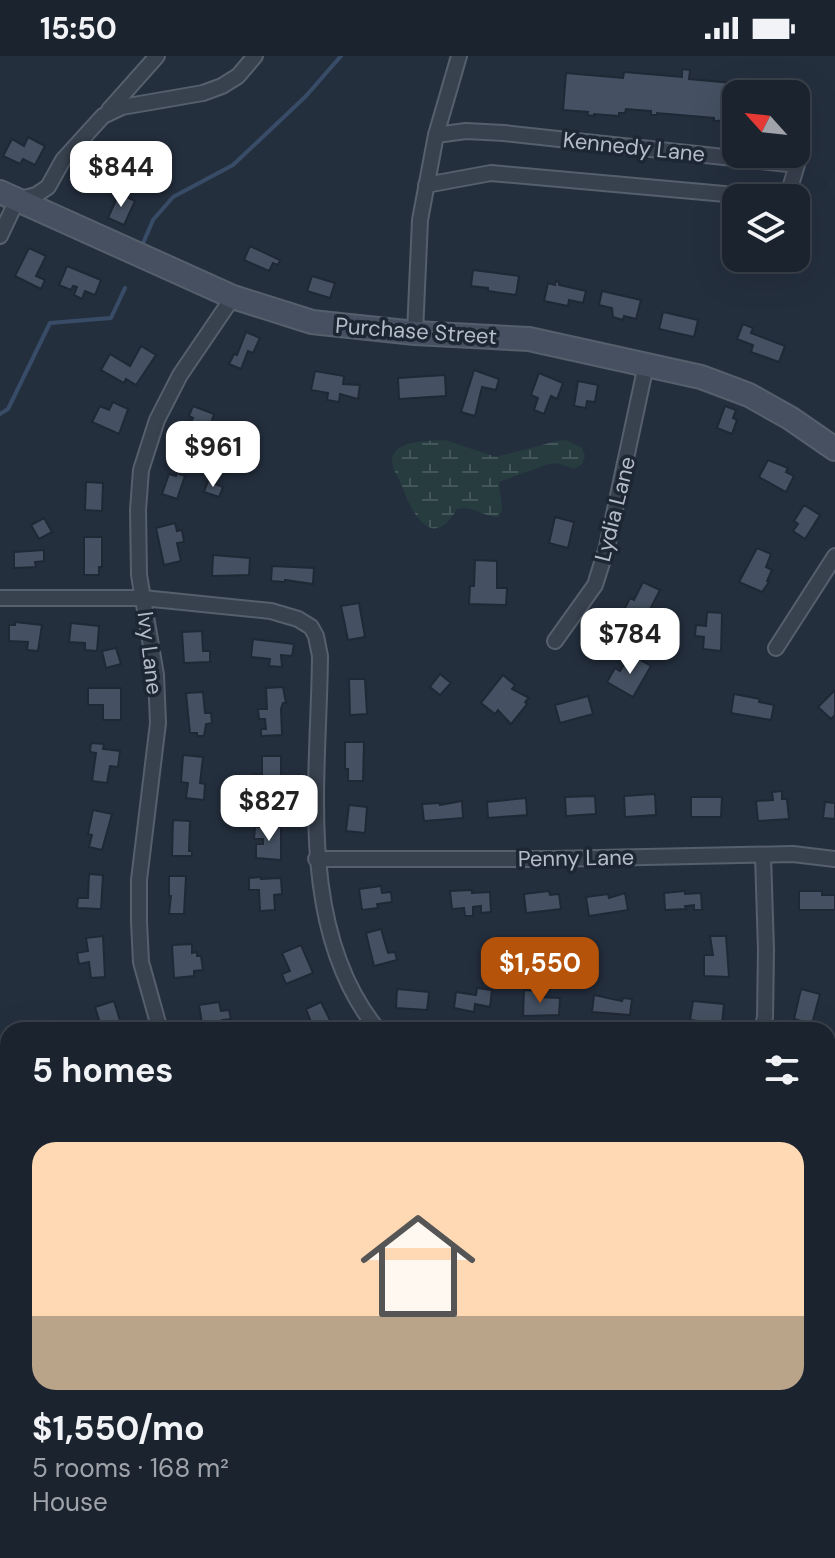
<!DOCTYPE html>
<meta charset="utf-8">
<style>
body{margin:0;font-family:"DM Sans",sans-serif;background:#242b36;color:#f1f3f6;height:100vh;display:flex;flex-direction:column;font-size:30px;white-space:nowrap}
*{box-sizing:border-box;margin:0}
p{font-size:26px;color:#a0a4aa}
.icon{flex:none;width:44px;height:44px;fill:none;stroke:currentColor;stroke-width:2;stroke-linecap:round;stroke-linejoin:round}
.map{position:relative;flex:1;overflow:hidden}
.drawer{position:absolute;left:0px;top:966px;width:836px;height:536px;display:flex;flex-direction:column;background:#1b232e;border-radius:24px 24px 0 0;box-shadow:0 8px 32px #0002,0 0 0 2px #39404a}
.drawer>*{flex:none}
.needle{width:52px;rotate:297deg}
.buttons{position:absolute;left:722px;top:24px;display:grid;gap:16px}
.buttons a{display:grid;place-items:center;width:88px;height:88px;border-radius:16px;background:#1b232e;box-shadow:0 8px 32px #0002,0 0 0 2px #39404a;font-size:40px}
.price{position:absolute;translate:-50% -68px;padding:0 18px;border-radius:16px;background:#fff;color:#222;font-size:26px;line-height:52px;filter:drop-shadow(0 2px 4px #0008)}
.price::after{content:'';position:absolute;left:50%;top:48px;width:24px;height:18px;margin-left:-12px;background:inherit;clip-path:polygon(0 0,100% 0,50% 100%)}
.price.selected{background:#b45309;color:#fff}
ul{padding:0;list-style:none}
li{display:grid;align-content:center;gap:16px;height:424px;padding:0 32px}
li span{display:grid;place-items:center;height:248px;border-radius:24px;color:#555}
li>.icon{margin-inline-start:auto}
span .icon{width:144px;height:144px;fill:#fffc;stroke-width:1}
li b{font-size:34px}
h2{display:flex;justify-content:space-between;align-items:center;height:96px;padding:0 32px;font-size:34px}
.status{display:flex;justify-content:space-between;align-items:center;height:56px;padding:0 40px;background:#1b232e;direction:ltr}
.status svg{height:22px;fill:currentColor}
.map>svg:first-child{display:block}
.wetland{fill:url(#wetland-marsh)}
.lines{fill:none;stroke-linecap:round;stroke-linejoin:round}
.stream{stroke:#394c67;stroke-width:4}
.building{fill:#455162;stroke:#1f2835;stroke-width:2}
.street-casing{stroke:#565f6c;stroke-width:18}
.secondary-casing{stroke:#565f6c;stroke-width:26}
.street{stroke:#38414e;stroke-width:14}
.secondary{stroke:#465061;stroke-width:22}
.labels{text-anchor:middle;dominant-baseline:central;stroke-width:7;stroke-linejoin:round;paint-order:stroke}
.street-label{font-size:22px;fill:#b4bcc9;stroke:#1d2633}
</style>
<div class="status"><b>15:50</b><svg viewBox="0 0 49 12"><path d="M0 12V9h3v3zM5 12V6h3v6zM10 12V3h3v9zM15 12V0h3v12zM26 1h20v11H26zM47 4h2v5h-2z"/></svg></div>
<div class="map">
<svg width="835" height="1502" viewBox="0 0 835 1502">
<defs>
<pattern id="wetland-marsh" width="20" height="14" patternUnits="userSpaceOnUse" patternTransform="scale(2)"><rect width="20" height="14" fill="#263c3f"/><path d="M1 5h8M5 5V1M11 12h8M15 12V8" fill="none" stroke="#435659"/></pattern>
</defs>
<rect width="100%" height="100%" fill="#242f3e"/>
<!-- wetland -->
<path class="wetland" d="M445,384L496,401L557,385L566,384L582,392L585,400L582,408L574,413L557,407L548,408L499,426L502,453L499,461C483,461 474,449 457,453C432,496 412,458 402,430C399,423 393,414 392,406C391,403 394,397 396,395C405,384 432,385 445,384Z"/>
<g class="lines">
<!-- stream -->
<g class="stream">
<polyline points="141,192 153,164 173,141 233,109 306,40 341,0"/>
<polyline points="0,358 8,353 50,267 111,262 125,232"/>
</g>
</g>
<!-- building -->
<g class="building">
<polygon points="682,13 690,14 689,23 756,29 755,36 779,38 736,38 736,64 714,65 714,62 657,57 657,59 651,59 651,55 626,53 625,57 619,57 619,60 594,58 594,60 587,59 588,56 563,54 566,17 623,22 624,16 682,21"/>
<polygon points="796,39 810,41 808,77 796,76"/>
<polygon points="28,81 45,90 35,109 23,103 20,108 3,100 12,83 24,90"/>
<polygon points="119,137 135,145 124,169 108,162"/>
<polygon points="250,190 280,204 278,209 273,207 269,215 244,204"/>
<polygon points="29,192 46,200 36,220 45,224 41,233 15,220"/>
<polygon points="67,210 101,224 95,239 85,235 82,243 74,239 77,231 73,230 71,234 59,229"/>
<polygon points="473,214 519,220 516,239 488,235 488,232 471,230"/>
<polygon points="312,220 335,227 330,242 307,235"/>
<polygon points="556,225 559,226 559,229 586,235 583,247 569,244 568,250 544,245 548,227 555,229"/>
<polygon points="602,235 641,244 636,263 624,260 623,264 613,261 612,252 599,249"/>
<polygon points="663,256 698,264 694,281 659,273"/>
<polygon points="743,268 753,272 751,277 785,290 779,306 751,296 753,289 737,283"/>
<polygon points="246,276 260,282 253,297 248,295 241,313 229,308 234,298 237,299"/>
<polygon points="141,290 156,299 136,329 126,323 124,327 101,314 110,298 130,310"/>
<polygon points="474,314 499,323 496,334 482,331 475,360 461,356"/>
<polygon points="315,315 344,320 343,328 360,329 358,343 340,338 339,346 327,344 328,337 311,334"/>
<polygon points="539,317 563,327 557,343 551,340 544,358 534,354 538,342 531,339"/>
<polygon points="445,319 446,340 399,343 398,322"/>
<polygon points="578,325 598,329 595,346 587,345 586,352 574,350"/>
<polygon points="113,346 128,353 119,378 92,366 100,350 109,354"/>
<polygon points="193,350 214,358 199,404 176,395 193,362 189,360"/>
<polygon points="725,350 736,354 733,362 737,364 732,378 717,372"/>
<polygon points="768,404 788,412 786,416 794,420 786,436 759,421"/>
<polygon points="177,417 185,420 177,443 162,438 169,418 176,420"/>
<polygon points="208,425 223,431 219,441 204,436"/>
<polygon points="86,426 103,427 102,455 85,454"/>
<polygon points="804,449 820,459 805,483 793,475 798,468 794,465"/>
<polygon points="555,461 574,466 568,492 549,487"/>
<polygon points="44,462 52,476 39,483 31,469"/>
<polygon points="175,467 177,475 182,474 184,486 177,487 181,505 164,509 156,472"/>
<polygon points="84,481 102,481 102,511 99,511 99,519 84,519"/>
<polygon points="757,492 771,498 766,511 772,514 767,525 769,526 762,536 739,526"/>
<polygon points="44,494 44,505 35,506 36,511 14,512 14,496"/>
<polygon points="213,499 250,502 249,519 212,520"/>
<polygon points="475,504 497,505 497,532 507,532 506,549 469,548 470,530 474,530"/>
<polygon points="272,510 314,512 313,528 285,524 285,526 271,525"/>
<polygon points="643,526 660,534 644,565 624,554 630,542 634,544"/>
<polygon points="359,547 365,581 348,584 341,550"/>
<polygon points="707,556 722,557 721,595 703,593 704,581 695,580 696,569 706,570"/>
<polygon points="15,566 42,569 38,595 27,594 28,586 9,585 9,569 15,569"/>
<polygon points="71,567 99,570 97,595 85,594 85,587 69,586"/>
<polygon points="202,575 203,595 210,595 210,606 184,607 182,576"/>
<polygon points="253,583 294,588 292,600 281,599 282,611 269,610 270,603 251,601"/>
<polygon points="116,592 121,608 106,612 102,595"/>
<polygon points="630,598 651,610 633,641 607,626 615,612 620,615"/>
<polygon points="440,618 451,627 440,639 430,631"/>
<polygon points="503,619 515,629 512,633 529,642 525,646 527,648 511,668 498,654 495,658 481,647"/>
<polygon points="349,623 365,623 367,658 350,659"/>
<polygon points="283,631 286,647 283,647 281,653 282,679 261,680 261,673 266,673 265,663 259,663 258,653 267,653 266,632"/>
<polygon points="88,632 121,632 121,664 103,664 103,649 88,649"/>
<polygon points="835,634 835,659 831,663 818,651"/>
<polygon points="203,636 205,657 211,657 212,667 206,668 204,680 197,680 197,677 190,677 186,637"/>
<polygon points="734,638 760,643 759,646 774,649 771,664 731,657"/>
<polygon points="588,640 593,658 560,667 555,649"/>
<polygon points="345,686 364,686 363,725 348,725 348,713 345,713"/>
<polygon points="91,687 104,688 103,693 120,695 118,711 110,710 107,727 92,725 96,697 90,696"/>
<polygon points="183,699 203,701 200,727 205,728 204,744 186,742 188,727 181,726"/>
<polygon points="262,700 281,700 281,732 262,732 262,729 254,729 254,718 262,719"/>
<polygon points="782,735 782,743 787,743 789,763 758,765 756,745 773,744 772,736"/>
<polygon points="655,738 656,759 625,761 624,740"/>
<polygon points="595,740 596,758 566,760 565,741"/>
<polygon points="691,741 722,741 721,761 691,761"/>
<polygon points="526,742 527,759 488,762 487,746"/>
<polygon points="462,745 463,762 424,765 422,748 440,747 440,749"/>
<polygon points="825,746 835,747 835,763 823,762"/>
<polygon points="349,749 367,751 365,777 346,775"/>
<polygon points="93,754 112,758 102,794 89,791 92,779 88,778"/>
<polygon points="173,764 190,765 189,795 192,795 192,800 172,800"/>
<polygon points="255,771 281,771 281,804 256,802 256,788 263,788 263,783 254,783"/>
<polygon points="89,818 103,819 101,853 77,852 78,842 88,842"/>
<polygon points="169,820 186,820 184,858 169,858 171,840 169,840"/>
<polygon points="261,821 261,823 281,822 282,838 274,839 275,854 260,855 259,834 249,834 249,822"/>
<polygon points="381,830 382,837 391,836 392,846 377,848 378,852 362,854 359,833"/>
<polygon points="472,834 472,837 490,836 491,856 481,857 481,850 473,851 473,860 465,860 464,852 452,853 450,835"/>
<polygon points="549,835 550,839 559,838 561,853 526,857 524,838"/>
<polygon points="685,835 685,838 701,837 702,854 694,854 694,849 685,850 686,853 665,854 664,837"/>
<polygon points="799,835 822,835 822,839 835,839 835,854 799,854"/>
<polygon points="625,837 628,854 589,860 586,841 608,838 609,842"/>
<polygon points="381,873 388,897 395,896 397,904 374,910 366,877"/>
<polygon points="103,880 105,921 91,922 89,906 79,908 77,897 88,895 86,882"/>
<polygon points="710,880 726,880 729,921 704,920 704,899 713,899"/>
<polygon points="192,888 192,897 197,896 197,900 201,900 203,914 194,915 194,920 174,922 172,889"/>
<polygon points="301,889 313,917 286,928 282,918 290,915 282,897"/>
<polygon points="477,932 492,934 490,951 475,948 474,956 454,952 456,936 476,939"/>
<polygon points="397,933 429,936 427,954 396,952"/>
<polygon points="801,933 820,938 812,968 794,963"/>
<polygon points="524,934 539,935 539,941 560,942 559,959 523,960"/>
<polygon points="594,939 622,945 623,942 632,943 630,959 592,956"/>
<polygon points="114,945 123,974 92,974 91,970 100,967 95,951"/>
<polygon points="693,945 724,948 722,968 690,964"/>
<polygon points="219,946 221,955 229,954 231,963 222,964 224,974 217,974 216,971 203,973 199,949"/>
<polygon points="321,946 333,970 330,971 332,974 314,974 306,953"/>
<polygon points="0,987 3,987 8,1009 8,1016 0,1018"/>
<polygon points="8,1245 8,1280 5,1281 0,1269 0,1249"/>
<polygon points="6,1400 8,1421 0,1424 0,1403"/>
<polygon points="259,1494 291,1494 289,1502 258,1502"/>
<polygon points="603,1494 632,1494 630,1502 601,1502"/>
</g>
<g class="lines">
<defs>
<g id="street">
<polyline points="109,54 157,0"/>
<polyline points="436,79 466,75 504,77 797,109 787,142"/>
<polyline points="426,129 491,117 770,142"/>
<polyline points="0,180 17,144 36,139 48,131 63,104 103,60 122,51 203,37 222,30 238,20 255,0"/>
<polyline points="415,277 420,164 436,79 459,0"/>
<path d="M0,542H143L271,555L298,563L311,571L316,580L320,600C319,721 295,873 378,974"/>
<polyline points="555,585 595,529 607,491 646,309"/>
<polyline points="776,592 835,500"/>
<polyline points="316,803 551,803 793,798 835,803"/>
<polyline points="160,974 141,906 139,866 139,824 158,667 156,619 139,519 138,454 141,414 157,364 180,319 233,241"/>
<polyline points="762,974 765,961 766,894 763,799"/>
<polyline points="0,1132 8,1149"/>
<polyline points="828,1168 835,1169"/>
<polyline points="828,1341 835,1342"/>
<polyline points="0,1375 8,1374"/>
<polyline points="126,1494 128,1502"/>
<polyline points="786,1494 817,1502"/>
</g>
<polyline id="secondary" points="0,136 233,241 312,266 415,277 529,283 701,321 749,339 790,362 835,393"/>
</defs>
<!-- street casing -->
<use href="#street" class="street-casing"/>
<!-- secondary casing -->
<use href="#secondary" class="secondary-casing"/>
<!-- street -->
<use href="#street" class="street"/>
<!-- secondary -->
<use href="#secondary" class="secondary"/>
</g>
<g class="labels">
<!-- street labels -->
<g class="street-label">
<text transform="translate(634 91) rotate(6)">Kennedy Lane</text>
<text transform="translate(416 275) rotate(4)">Purchase Street</text>
<text transform="translate(615 453) rotate(-76)">Lydia Lane</text>
<text transform="translate(150 597) rotate(83)">Ivy Lane</text>
<text transform="translate(576 802) rotate(-1)">Penny Lane</text>
</g>
</g>
</svg>
<div class="buttons">
<a><svg class="needle" viewBox="-14 -14 28 28"><path d="M0-13l5 13h-10z" fill="#e53935"/><path d="M0 13l5-13h-10z" fill="#a0a4aa"/></svg></a>
<a><svg class="icon" aria-label="layers" viewBox="0 0 24 24"><path d="M12 4l9 5-9 5-9-5zM3 14l9 5 9-5"/></svg></a>
</div>
<b class="price" style="left:121px;top:153px">$844</b>
<b class="price" style="left:213px;top:433px">$961</b>
<b class="price" style="left:630px;top:620px">$784</b>
<b class="price" style="left:269px;top:787px">$827</b>
<b class="price selected" style="left:540px;top:949px">$1,550</b>
<section class="drawer">
<h2>5 homes<svg class="icon" aria-label="filters" viewBox="0 0 24 24"><path d="M4 7h16M4 17h16"/><circle cx="9" cy="7" r="2"/><circle cx="15" cy="17" r="2"/></svg></h2>
<ul>
<li><span style="background:linear-gradient(#ffd9b3 70%,#b9a48a 0)"><svg class="icon" aria-label="home" viewBox="0 0 24 24"><path d="M3 11l9-7 9 7M6 9v11h12V9"/></svg></span><div><b>$1,550/mo</b><p>5 rooms · 168 m²</p><p>House</p></div></li>
</ul>
</section>
</div>
